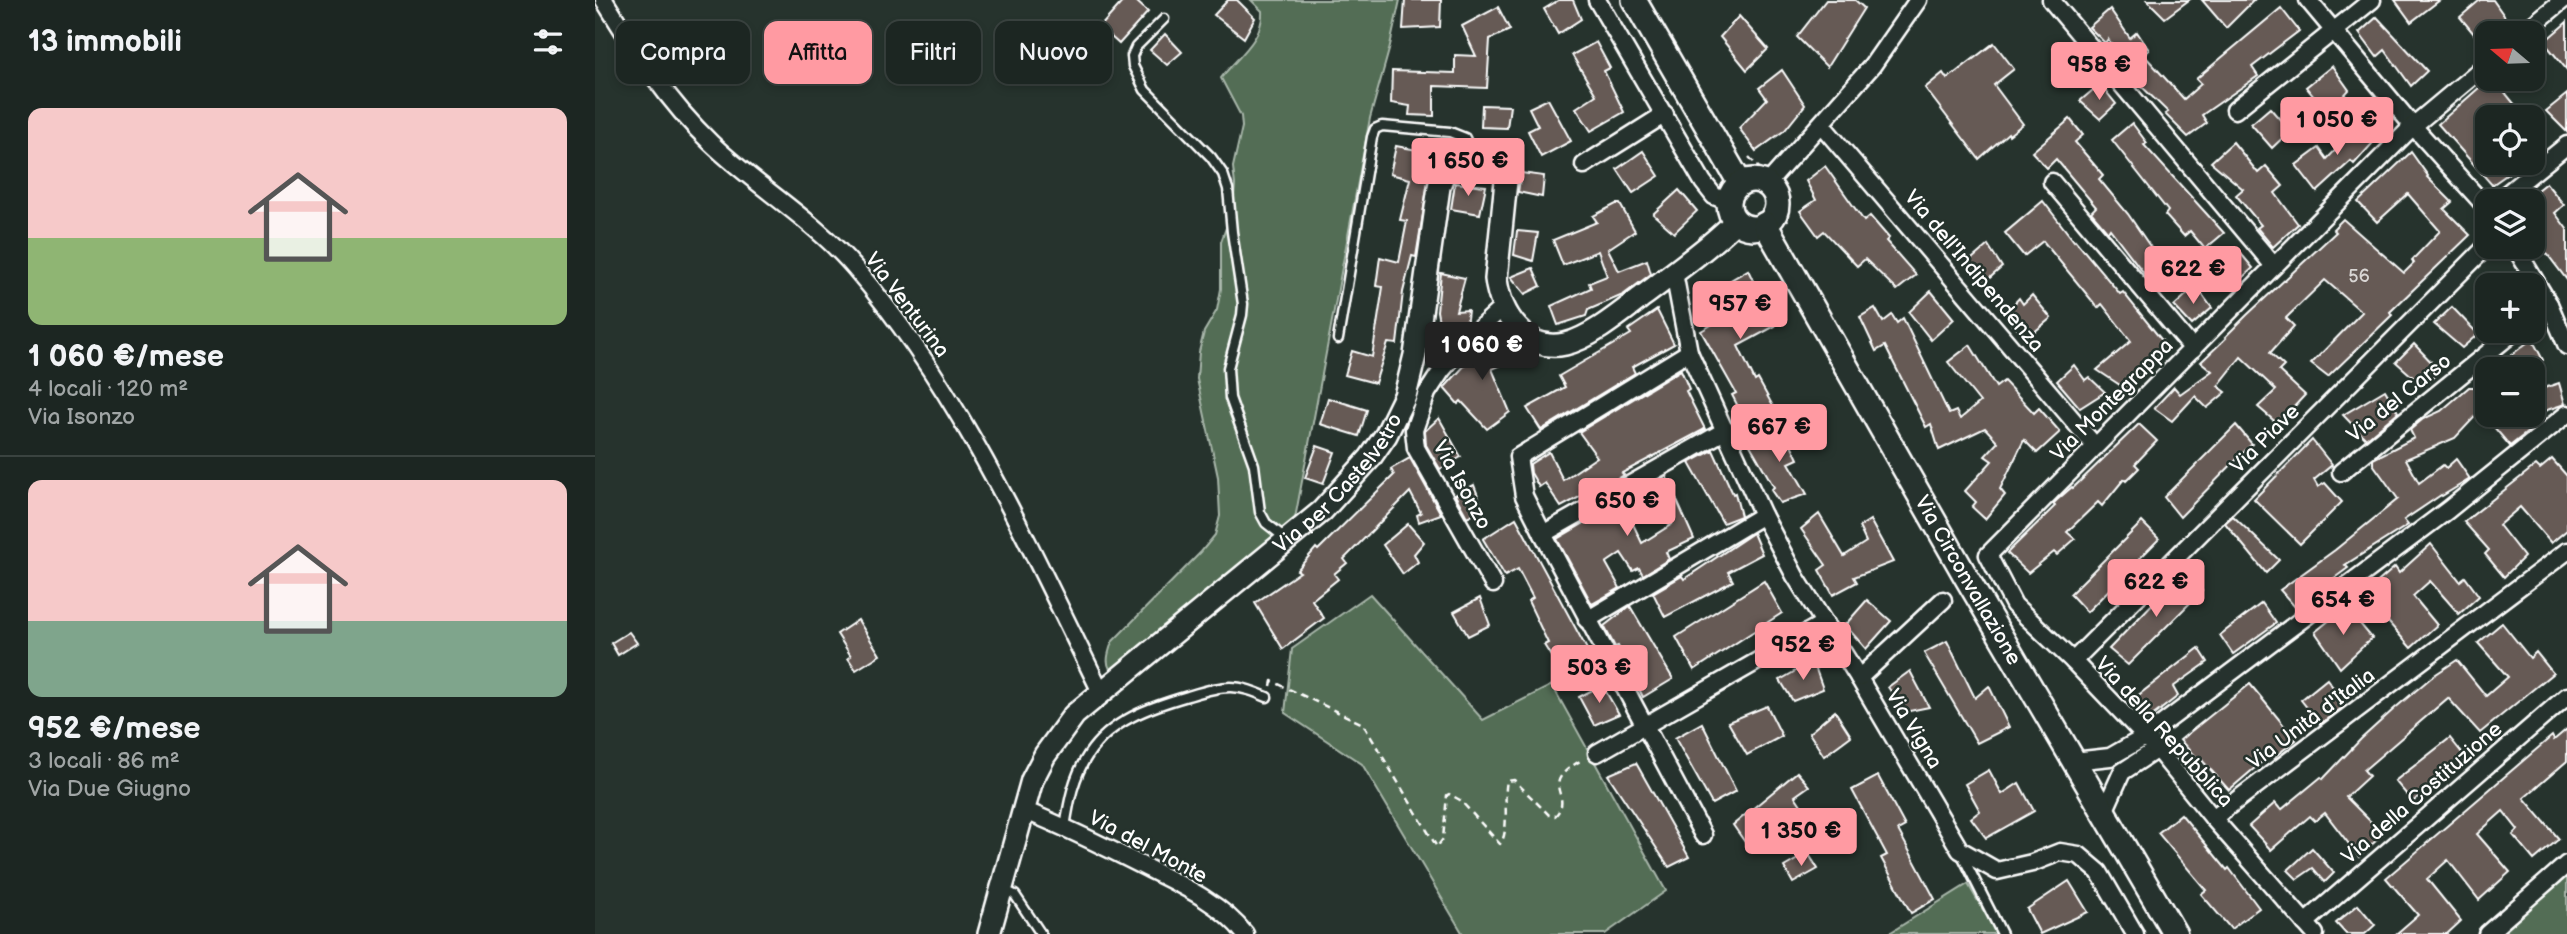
<!DOCTYPE html>
<html lang="it">
<meta charset="utf-8">
<style>
body{margin:0;font-family:"Balsamiq Sans",sans-serif;background:#252e2a;color:#f1f3f6;height:100vh;display:flex;flex-direction:column;font-size:26px;white-space:nowrap}
*{box-sizing:border-box;margin:0}
p{font-size:23px;color:#a0a5a5}
.icon{flex:none;width:38px;height:38px;fill:none;stroke:currentColor;stroke-width:2;stroke-linecap:round;stroke-linejoin:round}
.map{position:relative;flex:1;overflow:hidden}
.panel{display:flex;flex-direction:column;background:#1c2622;width:595px}
.panel>*{flex:none}
.top-card{position:absolute;left:21px;top:21px;width:665px;height:63px;display:flex;gap:14px}
.needle{width:46px;rotate:289deg}
.tools{position:absolute;left:1880px;top:21px;display:grid;gap:14px}
.tools a{display:grid;place-items:center;width:70px;height:70px;border-radius:14px;background:#1c2622;box-shadow:0 4px 10px #0003,0 0 0 2px #3a4340;font-size:35px}
.price{position:absolute;translate:-50% -60px;padding:0 16px;border-radius:7px;background:#ff9aa2;color:#111;font-size:23px;line-height:46px;filter:drop-shadow(0 2px 4px #0008)}
.price::after{content:'';position:absolute;left:50%;top:42px;width:21px;height:16px;margin-left:-10px;background:inherit;clip-path:polygon(0 0,100% 0,50% 100%)}
.price.on{background:#222;color:#fff}
ul{padding:0;list-style:none}
li{display:grid;align-content:center;gap:14px;height:371px;padding:0 28px}
li+li{border-top:2px solid #3a4340}
li span{display:grid;place-items:center;height:217px;border-radius:14px;color:#555}
li>.icon{margin-inline-start:auto}
span .icon{width:126px;height:126px;fill:#fffc;stroke-width:1}
li b{font-size:30px}
h2{display:flex;justify-content:space-between;align-items:center;height:84px;padding:0 28px;font-size:30px}
.tag{padding:0 24px;border-radius:14px;background:#1c2622;box-shadow:0 4px 10px #0003,0 0 0 2px #3a4340;font-size:24px;line-height:63px}
.tag.on{background:#ff9aa2;color:#111}
main{display:flex;flex:1;min-height:0}
.map>svg:first-child{display:block}
.green{fill:#526d54;stroke:#a8b6aa;stroke-width:2}
.building{fill:#665a54;stroke:#fff;stroke-width:2;fill-rule:evenodd}
.lines{fill:none;stroke-linecap:round;stroke-linejoin:round}
.service-casing{stroke:#fff;stroke-width:13}
.minor-casing{stroke:#fff;stroke-width:21}
.tertiary-casing{stroke:#fff;stroke-width:26}
.secondary-casing{stroke:#fff;stroke-width:28}
.path{stroke:#fff;stroke-width:2.5;stroke-dasharray:7 5;stroke-linecap:butt}
.service{stroke:#26332d;stroke-width:8}
.minor{stroke:#26332d;stroke-width:16}
.tertiary{stroke:#26332d;stroke-width:21}
.secondary{stroke:#26332d;stroke-width:23}
.labels{text-anchor:middle;dominant-baseline:central;stroke-width:5;stroke-linejoin:round;paint-order:stroke}
.number-label{font-size:18px;fill:#d9d6d4}
.street-label{font-size:21px;fill:#fff;stroke:#26332d}
</style>
<main>
<section class="panel">
<h2>13 immobili<svg class="icon" aria-label="filters" viewBox="0 0 24 24"><path d="M4 7h16M4 17h16"/><circle cx="9" cy="7" r="2"/><circle cx="15" cy="17" r="2"/></svg></h2>
<ul>
<li><span style="background:linear-gradient(#f6c9c9 60%,#8fb573 0)"><svg class="icon" aria-label="home" viewBox="0 0 24 24"><path d="M3 11l9-7 9 7M6 9v11h12V9"/></svg></span><div><b>1 060 €/mese</b><p>4 locali · 120 m²</p><p>Via Isonzo</p></div></li>
<li><span style="background:linear-gradient(#f6c9c9 65%,#7fa58c 0)"><svg class="icon" aria-label="home" viewBox="0 0 24 24"><path d="M3 11l9-7 9 7M6 9v11h12V9"/></svg></span><div><b>952 €/mese</b><p>3 locali · 86 m²</p><p>Via Due Giugno</p></div></li>
</ul>
</section>
<div class="map">
<svg width="1972" height="934" viewBox="0 0 1972 934">
<rect width="100%" height="100%" fill="#26332d"/>
<filter id="ink" filterUnits="userSpaceOnUse"><feTurbulence type="fractalNoise" baseFrequency=".0143" numOctaves="2"/><feDisplacementMap in="SourceGraphic" scale="14" xChannelSelector="R" yChannelSelector="G"/><feConvolveMatrix kernelMatrix="1 2 1 2 8 2 1 2 1" color-interpolation-filters="sRGB"/></filter>
<g filter="url(#ink)">
<!-- green -->
<g class="green">
<path d="M656,0H805L794,50L775,118L699,524L521,676C509,666 512,656 517,642L606,552L620,535L625,516L623,477L602,379L604,352L609,332L622,310L626,289V242L638,208L640,185L638,167L647,127L646,116L626,78C642,57 669,39 667,11Z"/>
<polygon points="775,594 888,720 957,685 1071,891 1010,934 868,934 767,764 690,713 697,649"/>
<polygon points="1972,875 1972,934 1903,934"/>
<polygon points="1373,884 1402,934 1293,934"/>
</g>
<!-- building -->
<g class="building">
<polygon points="529,0 540,0 553,12 524,44 505,27"/>
<polygon points="633,0 642,0 660,18 649,38 619,15"/>
<polygon points="810,0 846,0 845,27 808,29"/>
<polygon points="964,0 978,0 986,19 963,34 949,9"/>
<polygon points="1231,0 1260,0 1269,8 1232,67 1202,37"/>
<polygon points="1552,0 1594,0 1570,18"/>
<polygon points="1607,0 1659,0 1631,28"/>
<polygon points="1800,0 1845,0 1816,22"/>
<polygon points="1885,0 1898,0 1910,17 1884,40 1865,17"/>
<polygon points="903,7 915,30 895,39 892,88 839,86 839,116 814,115 815,106 796,103 797,71 860,73 860,55 881,56 867,26"/>
<polygon points="1686,8 1704,31 1657,67 1663,76 1607,115 1612,123 1593,137 1570,114 1573,112 1540,80 1513,39 1510,43 1494,27 1515,9 1535,38 1542,32 1554,50 1549,55 1589,99 1606,84 1601,79"/>
<polygon points="1144,16 1173,49 1152,70 1125,37"/>
<polygon points="1782,17 1832,71 1816,86 1790,50 1782,57 1764,33"/>
<polygon points="1972,22 1972,70 1949,42"/>
<polygon points="570,34 587,52 572,65 555,50"/>
<polygon points="1001,42 1015,68 1009,71 1029,112 996,131 981,108 1001,95 977,55"/>
<polygon points="1399,43 1419,69 1399,85 1428,124 1414,135 1413,133 1384,159 1330,88 1348,73 1352,79"/>
<polygon points="1737,66 1754,90 1727,119 1710,106 1719,97 1711,87"/>
<polygon points="1187,70 1210,105 1190,130 1161,151 1144,128 1172,99 1164,88"/>
<polygon points="1894,79 1899,79 1930,117 1892,117 1881,130 1892,142 1892,163 1909,163 1917,171 1897,185 1843,124"/>
<polygon points="1505,84 1521,104 1505,119 1485,101"/>
<polygon points="1972,94 1972,132 1951,111"/>
<polygon points="953,99 976,141 946,157 933,131 943,126 934,108"/>
<polygon points="887,105 915,106 912,128 886,127"/>
<polygon points="1675,108 1695,131 1677,148 1656,124"/>
<polygon points="1475,119 1488,135 1480,142 1508,175 1504,179 1533,214 1561,255 1565,251 1581,273 1562,290 1515,229 1513,232 1496,212 1501,207 1461,159 1452,168 1437,152"/>
<polygon points="1770,119 1784,136 1759,164 1756,161 1722,192 1701,165 1724,148 1732,159"/>
<polygon points="1537,123 1552,143 1549,145 1629,233 1610,249 1595,231 1589,236 1570,215 1573,211 1517,140"/>
<polygon points="1638,142 1663,173 1671,166 1688,186 1680,193 1703,224 1678,247 1662,228 1666,225 1641,195 1648,189 1616,162"/>
<polygon points="801,146 838,153 821,257 817,256 808,292 802,344 793,343 780,383 750,375 757,351 777,357 788,287 781,286 785,257 804,262 812,221 805,220 815,179 795,174"/>
<polygon points="1048,151 1064,176 1038,193 1022,169"/>
<polygon points="1816,152 1833,176 1832,177 1857,202 1849,209 1875,235 1795,312 1797,315 1733,377 1716,364 1767,312 1730,280 1691,318 1699,326 1675,353 1689,366 1684,371 1710,395 1683,424 1663,407 1681,390 1646,357 1623,386 1631,392 1612,408 1600,396 1577,421 1559,408 1579,387 1585,394 1617,371 1606,362 1631,338 1630,337 1652,315 1741,232 1738,229 1748,219 1809,273 1819,263 1817,260 1845,231 1813,194 1782,222 1763,202"/>
<polygon points="1230,166 1269,221 1275,216 1294,238 1291,241 1321,275 1302,290 1270,259 1262,266 1229,231 1223,236 1205,211 1221,200 1211,181"/>
<polygon points="926,173 949,176 947,197 923,192"/>
<polygon points="860,183 891,186 885,214 856,209"/>
<polygon points="1951,183 1969,205 1960,213 1972,229 1972,280 1937,234 1937,194"/>
<polygon points="1084,190 1102,211 1079,233 1058,214"/>
<polygon points="1448,201 1479,241 1480,240 1525,294 1528,292 1573,348 1531,389 1502,370 1536,341 1507,304 1503,308 1448,241 1429,256 1410,233"/>
<polygon points="1021,204 1025,204 1040,231 1013,249 1024,271 1052,260 1056,274 1028,295 993,310 991,316 963,325 956,306 996,288 994,283 1012,276 1003,251 968,265 958,240 1002,222 998,216"/>
<polygon points="922,231 943,233 938,261 919,255"/>
<polygon points="1393,245 1407,267 1388,284 1371,264"/>
<polygon points="1642,249 1658,268 1639,285 1624,266"/>
<polygon points="938,268 946,286 930,294 916,277"/>
<polygon points="1153,270 1180,326 1143,346 1160,381 1163,379 1179,408 1151,422 1137,395 1141,393 1106,331 1123,321 1112,302 1132,291 1129,284"/>
<polygon points="846,273 870,278 861,311 873,310 871,327 862,336 847,339 842,311"/>
<polygon points="1601,286 1617,308 1597,325 1579,306"/>
<polygon points="1336,291 1359,319 1336,340 1314,312"/>
<polygon points="1437,295 1456,318 1432,338 1413,320 1418,313 1414,309 1424,298 1428,304"/>
<polygon points="1857,307 1883,334 1867,348 1839,324"/>
<polygon points="1280,308 1288,322 1297,315 1302,323 1308,318 1354,414 1361,411 1365,419 1385,402 1353,362 1375,345 1401,387 1409,381 1439,413 1444,408 1465,432 1442,453 1429,440 1405,489 1410,495 1390,519 1377,507 1381,502 1370,491 1397,461 1390,456 1403,442 1390,428 1344,450 1336,424 1331,427 1290,346 1281,351 1265,317"/>
<polygon points="1062,310 1079,344 1037,367 1040,373 946,430 932,408 970,387 964,376 1036,334 1033,330"/>
<polygon points="898,331 920,359 897,369 915,412 892,429 866,401 863,404 849,388 873,362 871,358 881,346"/>
<polygon points="1937,339 1948,360 1937,369 1898,369"/>
<polygon points="1819,344 1845,371 1828,386 1801,362"/>
<polygon points="1479,365 1490,380 1494,377 1510,392 1485,408 1462,381"/>
<polygon points="1086,370 1094,389 1091,391 1110,429 1027,473 1029,475 1009,487 1007,485 966,507 950,483 944,487 936,473 935,464 954,452 968,480 1002,457 984,432"/>
<polygon points="1964,383 1970,404 1946,412 1937,398 1937,392"/>
<polygon points="1874,387 1879,387 1891,405 1860,438 1811,459 1824,483 1848,465 1851,468 1861,459 1875,479 1847,496 1846,495 1809,520 1813,525 1750,565 1753,568 1700,607 1685,590 1740,550 1803,499 1778,464 1778,459 1819,438 1815,430 1828,419 1846,411"/>
<polygon points="1790,390 1803,412 1771,439 1748,415"/>
<polygon points="733,398 772,410 764,436 725,424"/>
<polygon points="1912,415 1920,415 1934,431 1915,446 1899,427"/>
<polygon points="844,418 866,457 845,469 831,445 830,431"/>
<polygon points="1186,423 1203,459 1194,463 1212,494 1185,503 1176,490 1179,487 1155,445"/>
<polygon points="1544,424 1562,441 1540,464 1544,468 1531,481 1529,479 1507,506 1503,502 1472,532 1480,539 1462,555 1459,552 1433,573 1412,553 1460,506 1458,504 1462,500 1477,487 1478,488"/>
<polygon points="1641,425 1657,444 1585,517 1569,497"/>
<polygon points="1717,440 1737,465 1719,480 1723,487 1730,483 1747,502 1705,544 1659,499"/>
<polygon points="722,446 740,452 728,484 710,478"/>
<polygon points="1118,450 1138,494 1140,493 1146,516 1128,523 1094,463"/>
<polygon points="815,458 846,514 824,522 822,515 826,513 815,492 749,559 752,563 739,574 743,579 717,600 729,618 688,649 660,603 705,572 702,570 721,548 723,550 799,475 796,469"/>
<polygon points="1957,459 1972,476 1972,530 1956,543 1925,507 1904,525 1929,557 1909,577 1890,554 1894,550 1869,522 1941,465 1945,469"/>
<path d="M1071,476L1099,539L1071,552L1074,559L1048,575L1044,568L1038,571L1026,553L1011,563L1025,588L997,604L962,539L1027,501L1028,503ZM1068,503L1077,524L1047,543L1037,522Z"/>
<polygon points="879,485 888,509 872,517 860,495"/>
<polygon points="1224,514 1249,556 1271,542 1264,527 1275,520 1298,562 1259,577 1262,582 1238,595 1224,570 1231,565 1206,529"/>
<polygon points="1638,516 1684,560 1671,573 1630,523"/>
<polygon points="921,518 994,653 964,669 949,645 953,643 933,601 938,598 923,569 910,576 888,539"/>
<polygon points="1547,522 1564,539 1492,612 1475,594"/>
<polygon points="813,524 829,542 819,554 823,562 808,574 788,545"/>
<polygon points="1158,533 1167,554 1133,572 1138,581 1070,617 1058,593 1087,576 1089,579"/>
<polygon points="1836,544 1865,581 1870,577 1884,596 1864,614 1835,581 1818,596 1842,625 1816,648 1787,615 1786,616 1769,594 1800,567 1804,573"/>
<polygon points="1588,572 1607,591 1533,665 1514,649"/>
<polygon points="1169,581 1187,613 1099,670 1081,637"/>
<polygon points="885,598 895,625 873,636 859,612"/>
<polygon points="1272,600 1296,621 1271,649 1250,625"/>
<polygon points="1667,603 1681,623 1638,654 1625,635"/>
<polygon points="1035,606 1078,679 1048,697 1023,646 1020,647 1009,626"/>
<polygon points="1751,607 1777,638 1745,668 1720,632"/>
<polygon points="263,620 285,655 261,670 253,658 256,656 242,634"/>
<polygon points="1907,623 1935,658 1941,652 1958,673 1885,733 1853,698 1769,770 1774,776 1751,797 1788,834 1764,857 1730,813 1720,821 1715,816 1676,850 1654,826 1680,803 1686,810 1726,777 1728,779 1766,739 1799,709 1838,676 1862,660 1891,696 1913,677 1883,643"/>
<polygon points="34,632 42,643 23,655 16,643"/>
<polygon points="1352,641 1380,698 1394,686 1414,727 1382,743 1329,653"/>
<polygon points="1604,648 1613,662 1578,687 1583,696 1556,717 1541,697"/>
<polygon points="1218,661 1228,689 1198,701 1185,680"/>
<polygon points="1315,671 1334,707 1310,712 1293,687"/>
<polygon points="1732,679 1751,705 1725,724 1706,700"/>
<polygon points="1655,684 1701,740 1678,758 1675,755 1634,790 1604,757 1602,759 1585,740"/>
<polygon points="1007,685 1024,714 999,725 984,697"/>
<polygon points="1172,706 1187,736 1152,755 1133,722"/>
<polygon points="1240,711 1256,736 1229,756 1214,733"/>
<polygon points="1107,723 1141,791 1117,804 1080,738"/>
<polygon points="1972,729 1972,761 1929,798 1964,839 1939,860 1918,835 1923,830 1908,811 1882,834 1915,872 1884,900 1853,860 1832,879 1866,921 1852,934 1801,934 1823,915 1791,878 1957,736 1959,740"/>
<polygon points="1855,738 1871,758 1848,776 1846,773 1818,802 1800,781"/>
<polygon points="1041,763 1094,857 1074,867 1013,775"/>
<polygon points="1394,770 1407,794 1424,783 1439,811 1391,838 1376,818 1385,811 1370,784"/>
<polygon points="1202,772 1214,786 1200,796 1210,811 1190,827 1184,816 1152,845 1138,825"/>
<polygon points="1283,776 1310,826 1303,830 1340,899 1316,913 1286,858 1292,855 1257,790"/>
<polygon points="1586,814 1632,870 1634,868 1664,908 1636,929 1606,894 1611,890 1563,833"/>
<polygon points="1717,848 1739,873 1730,882 1718,868 1702,879 1693,870"/>
<polygon points="1213,853 1223,869 1198,883 1189,867"/>
<polygon points="1474,881 1493,912 1445,934 1432,909"/>
<polygon points="1763,905 1780,925 1770,934 1751,934 1741,923"/>
</g>
<g class="lines">
<defs>
<g id="service">
<polyline points="569,19 541,47 537,56 538,66 550,90 616,157 628,174 633,189 637,232 648,304 647,315 633,368 635,398 659,465 665,512 671,523 690,538"/>
<polyline points="743,339 777,137 780,129 787,126 855,132 870,138 876,152"/>
<path d="M470,827C474,802 478,777 493,755C516,720 555,707 593,696C606,692 621,687 635,687C648,687 660,692 672,697"/>
<polyline points="1366,853 1407,934"/>
<polyline points="408,889 420,895 446,934"/>
</g>
<g id="minor">
<path d="M9,0C41,52 72,101 116,143C162,187 219,220 260,268C367,393 434,546 506,692"/>
<polyline points="1002,0 1108,182 1119,196 1134,202"/>
<polyline points="1456,0 1679,266"/>
<polyline points="1713,0 1818,126 1892,208"/>
<polyline points="1928,33 1968,0"/>
<polyline points="1640,110 1777,0"/>
<polyline points="1226,124 1500,446"/>
<polyline points="989,165 1070,114"/>
<polyline points="1457,182 1598,349"/>
<polyline points="1172,184 1277,66 1323,0"/>
<polyline points="1903,201 1972,145"/>
<polyline points="1920,247 1954,304 1972,346"/>
<polyline points="1079,273 1094,352 1168,515 1200,576 1264,678 1365,850 1402,871 1437,863 1465,852 1484,855 1504,872 1540,934"/>
<polyline points="1937,317 1954,304"/>
<polyline points="1094,352 923,457 929,496 948,534 1108,835"/>
<polyline points="1746,472 1920,331"/>
<polyline points="948,534 1131,430"/>
<polyline points="898,584 821,448 819,430 832,393 847,370 873,339 908,307"/>
<polyline points="992,620 1168,515"/>
<polyline points="1478,661 1892,246"/>
<polyline points="1264,678 1348,600"/>
<polyline points="1002,753 1229,623"/>
<polyline points="1479,761 1515,757 1550,737 1853,510 1972,414"/>
<path d="M428,810C471,827 511,847 552,868C586,885 626,903 650,934"/>
<polyline points="1509,812 1527,772 1562,749"/>
<polyline points="1618,818 1972,551"/>
<polyline points="1710,923 1972,696"/>
<polyline points="1720,934 1618,818 1562,749 1478,661 1419,605 1393,555 1818,126 1892,64"/>
<polyline points="1892,934 1972,864"/>
</g>
<g id="tertiary">
<path id="s1" d="M394,934L437,780L450,755L479,715L727,511L775,458L791,435L810,396L820,355L844,187C847,178 849,169 856,162C868,150 889,150 902,161C908,166 909,174 911,181L901,279C905,313 930,353 970,344C996,338 1027,312 1048,296C1080,272 1112,249 1141,221"/>
</g>
<g id="secondary">
<polyline points="1039,0 1145,183"/>
<circle cx="1158" cy="204" r="24"/>
<path id="s2" d="M1170,224L1370,575L1580,934"/>
</g>
</defs>
<!-- service casing -->
<use href="#service" class="service-casing"/>
<!-- minor casing -->
<use href="#minor" class="minor-casing"/>
<!-- tertiary casing -->
<use href="#tertiary" class="tertiary-casing"/>
<!-- secondary casing -->
<use href="#secondary" class="secondary-casing"/>
<!-- path -->
<g class="path">
<polyline points="1154,157 1166,170"/>
<polyline points="1186,192 1191,207 1193,227"/>
<path d="M676,686L677,681L768,724L842,847L848,839L852,795L854,794L865,800L905,844C915,832 908,798 912,781L919,780L954,815L960,816C981,794 939,785 989,759"/>
</g>
<!-- service -->
<use href="#service" class="service"/>
<!-- minor -->
<use href="#minor" class="minor"/>
<!-- tertiary -->
<use href="#tertiary" class="tertiary"/>
<!-- secondary -->
<use href="#secondary" class="secondary"/>
</g>
</g>
<g class="labels">
<!-- number labels -->
<g class="number-label">
<text x="1764" y="276">56</text>
</g>
<!-- street labels -->
<g class="street-label">
<text transform="translate(1379 271) rotate(50)">Via dell'Indipendenza</text>
<text transform="translate(312 305) rotate(53)">Via Venturina</text>
<text transform="translate(1804 398) rotate(-39)">Via del Carso</text>
<text transform="translate(1517 400) rotate(-45)">Via Montegrappa</text>
<text transform="translate(1670 439) rotate(-45)">Via Piave</text>
<text stroke="none"><textPath href="#s1" startOffset="590">Via per Castelvetro</textPath></text>
<text transform="translate(867 485) rotate(61)">Via Isonzo</text>
<text stroke="none"><textPath href="#s2" startOffset="410">Via Circonvallazione</textPath></text>
<text transform="translate(1716 719) rotate(-37)">Via Unità d'Italia</text>
<text transform="translate(1319 729) rotate(59)">Via Vigna</text>
<text transform="translate(1569 732) rotate(48)">Via della Repubblica</text>
<text transform="translate(1827 793) rotate(-41)">Via della Costituzione</text>
<text transform="translate(553 847) rotate(28)">Via del Monte</text>
</g>
</g>
</svg>
<div class="tools">
<a><svg class="needle" viewBox="-14 -14 28 28"><path d="M0-13l5 13h-10z" fill="#e53935"/><path d="M0 13l5-13h-10z" fill="#a0a5a5"/></svg></a>
<a><svg class="icon" aria-label="locate" viewBox="0 0 24 24"><circle cx="12" cy="12" r="6"/><path d="M12 2v4M12 18v4M2 12h4M18 12h4"/></svg></a>
<a><svg class="icon" aria-label="layers" viewBox="0 0 24 24"><path d="M12 4l9 5-9 5-9-5zM3 14l9 5 9-5"/></svg></a>
<a>+</a>
<a>−</a>
</div>
<b class="price" style="left:1504px;top:102px">958 €</b>
<b class="price" style="left:1742px;top:157px">1 050 €</b>
<b class="price" style="left:873px;top:198px">1 650 €</b>
<b class="price" style="left:1598px;top:306px">622 €</b>
<b class="price" style="left:1145px;top:341px">957 €</b>
<b class="price on" style="left:887px;top:382px">1 060 €</b>
<b class="price" style="left:1184px;top:464px">667 €</b>
<b class="price" style="left:1032px;top:538px">650 €</b>
<b class="price" style="left:1561px;top:619px">622 €</b>
<b class="price" style="left:1748px;top:637px">654 €</b>
<b class="price" style="left:1208px;top:682px">952 €</b>
<b class="price" style="left:1004px;top:705px">503 €</b>
<b class="price" style="left:1206px;top:868px">1 350 €</b>
<div class="top-card">
<a class="tag">Compra</a>
<a class="tag on">Affitta</a>
<a class="tag">Filtri</a>
<a class="tag">Nuovo</a>
</div>
</div>
</main>
